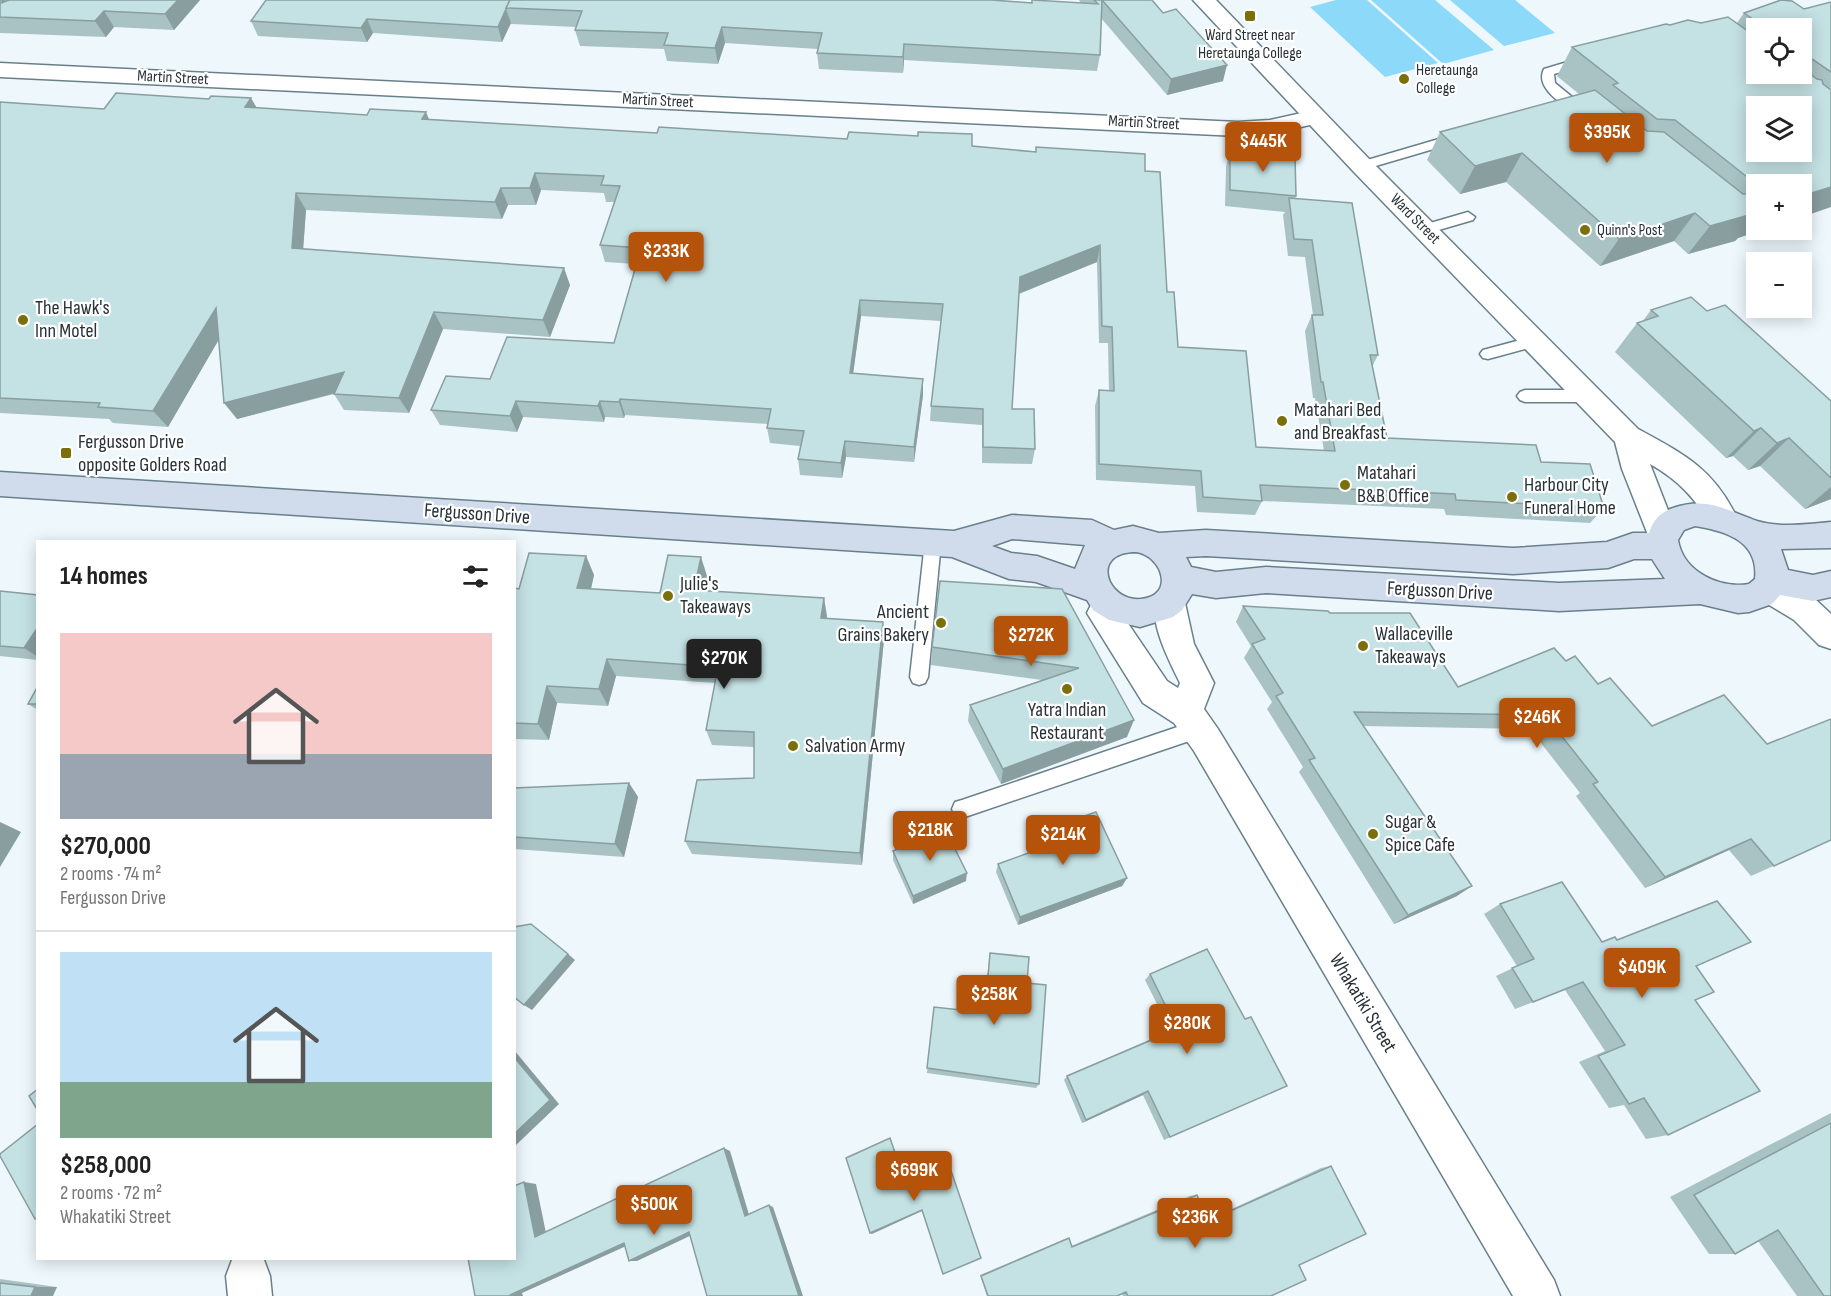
<!DOCTYPE html>
<meta charset="utf-8">
<style>
body{margin:0;font-family:"Sofia Sans Condensed",sans-serif;background:#f6f6f6;color:#222;height:100vh;display:flex;flex-direction:column;font-size:22px;white-space:nowrap}
*{box-sizing:border-box;margin:0}
p{font-size:20px;color:#767676}
.icon{flex:none;width:33px;height:33px;fill:none;stroke:currentColor;stroke-width:2;stroke-linecap:round;stroke-linejoin:round}
.map{position:relative;flex:1;overflow:hidden}
.drawer{position:absolute;left:36px;top:540px;width:480px;height:720px;display:flex;flex-direction:column;background:#fff;border-radius:0px;box-shadow:0 3px 15px #0003}
.drawer>*{flex:none}
.tools{position:absolute;left:1746px;top:18px;display:grid;gap:12px}
.tools a{display:grid;place-items:center;width:66px;height:66px;border-radius:0px;background:#fff;box-shadow:0 3px 15px #0003;font-size:30px}
.price{position:absolute;translate:-50% -51px;padding:0 14px;border-radius:6px;background:#b45309;color:#fff;font-size:20px;line-height:39px;filter:drop-shadow(0 2px 3px #0008)}
.price::after{content:'';position:absolute;left:50%;top:36px;width:18px;height:14px;margin-left:-9px;background:inherit;clip-path:polygon(0 0,100% 0,50% 100%)}
.price.selected{background:#222;color:#fff}
ul{padding:0;list-style:none}
li{display:grid;align-content:center;gap:12px;height:318px;padding:0 24px}
li+li{border-top:2px solid #e0e0e0}
li span{display:grid;place-items:center;height:186px;border-radius:0px;color:#555}
li>.icon{margin-inline-start:auto}
span .icon{width:108px;height:108px;fill:#fffc;stroke-width:1}
li b{font-size:26px}
h2{display:flex;justify-content:space-between;align-items:center;height:72px;padding:0 24px;font-size:26px}
.map>svg:first-child{display:block}
.green{fill:#8cd9fa}
.lines{fill:none;stroke-linecap:round;stroke-linejoin:round}
.service-casing{stroke:#69808a;stroke-width:3}
.minor-casing{stroke:#69808a;stroke-width:3}
.tertiary-casing{stroke:#69808a;stroke-width:3}
.secondary-casing{stroke:#69808a;stroke-width:3}
.service{fill:#fff;fill-rule:evenodd}
.minor{fill:#fff;fill-rule:evenodd}
.tertiary{fill:#fff;fill-rule:evenodd}
.secondary{fill:#d0dcec;fill-rule:evenodd}
.wall{fill:#a9c2c3;fill-rule:evenodd}
.shaded-wall{fill:#899e9f}
.building{fill:#c4e1e3;stroke:#899e9f;stroke-width:1.5;fill-rule:evenodd}
.poi-dot{fill:#7b6f0c;stroke:#fff;stroke-width:2}
.labels{text-anchor:middle;dominant-baseline:central;stroke-width:4.5;stroke-linejoin:round;paint-order:stroke}
.far-poi-label{font-size:16px;fill:#283236;stroke:#fff;text-anchor:start}
.far-street-label{font-size:16px;fill:#283236;stroke:#fff}
.poi-label{font-size:20px;fill:#283236;stroke:#fff;text-anchor:start}
.street-label{font-size:20px;fill:#283236;stroke:#fff}
</style>
<div class="map">
<svg width="1831" height="1296" viewBox="0 0 1831 1296">
<rect width="100%" height="100%" fill="#edf7fc"/>
<!-- green -->
<g class="green">
<polygon points="1336,0 1367,0 1438,63 1385,77 1310,7"/>
<polygon points="1371,0 1435,0 1494,50 1443,64"/>
<polygon points="1450,0 1515,0 1555,33 1504,46"/>
</g>
<g class="lines">
<defs>
<g id="service">
<path d="M1584,57L1590,61L1588,64L1554,74L1555,83L1588,110L1589,113L1583,117L1578,116C1565,105 1534,89 1544,69Z"/>
<polygon points="1456,134 1461,135 1462,138 1461,141 1362,170 1355,166 1357,163"/>
<polygon points="1468,212 1475,217 1473,220 1425,234 1418,229 1420,226"/>
<polygon points="1535,336 1540,337 1542,341 1540,345 1488,359 1483,358 1480,354 1483,350"/>
<polygon points="1525,390 1588,390 1593,392 1596,396 1593,400 1588,402 1525,402 1520,400 1517,396 1520,392"/>
<polygon points="933,535 939,537 941,542 928,677 925,683 919,685 913,683 910,677 925,542 927,537"/>
<polygon points="1198,720 1205,723 1207,729 1205,735 1198,738 962,818 955,816 952,809 955,802 962,800"/>
</g>
<g id="minor">
<polygon points="0,63 1238,122 1270,120 1315,110 1323,112 1327,117 1323,122 1270,134 1238,136 0,77"/>
<polygon points="1767,575 1816,600 1831,614 1831,649 1819,645 1794,620 1756,597 1751,588 1756,579"/>
<polygon points="237,1258 264,1260 270,1276 272,1296 228,1296 226,1276 232,1260"/>
</g>
<g id="tertiary">
<path d="M1193,0H1216L1371,161L1638,429C1684,454 1714,469 1737,518L1733,527L1722,530L1711,527C1696,498 1678,480 1650,464L1678,536L1674,545L1663,549L1652,545L1622,469L1615,442L1353,171Z"/>
<path d="M1169,589L1180,593L1185,603L1194,644L1214,683L1204,709L1218,729L1554,1280L1560,1296H1513L1194,751L1174,723L1143,703L1087,613C1095,596 1101,588 1120,595L1125,605L1121,613L1167,681L1178,688L1180,683C1169,660 1146,618 1158,593Z"/>
</g>
<path id="secondary" d="M0,472L954,531L1012,515L1092,520L1114,530L1133,526L1159,533L1206,530L1513,548L1607,542L1633,533H1649C1653,521 1660,512 1673,508C1707,496 1726,510 1757,521C1779,528 1808,524 1831,522V548L1781,549L1788,570L1813,575L1831,571V597L1813,601L1780,595L1772,604L1749,612L1738,613L1700,604L1559,611L1266,593L1216,598L1192,594L1182,610L1173,617L1140,627L1109,620L1093,610L1087,600L1036,582L1009,579L952,557L0,496ZM1695,526C1726,531 1759,541 1755,579L1749,584C1720,589 1683,572 1678,540L1684,530ZM1012,539L1085,545L1075,569L1037,556L1011,553L992,546ZM1136,552C1163,556 1175,596 1141,599C1107,602 1089,552 1136,552ZM1206,556L1513,574L1608,568L1634,559H1652L1665,579L1559,583L1266,567L1216,572L1191,567L1186,557Z"/>
</defs>
<!-- service casing -->
<use href="#service" class="service-casing"/>
<!-- minor casing -->
<use href="#minor" class="minor-casing"/>
<!-- tertiary casing -->
<use href="#tertiary" class="tertiary-casing"/>
<!-- secondary casing -->
<use href="#secondary" class="secondary-casing"/>
<!-- service -->
<use href="#service" class="service"/>
<!-- minor -->
<use href="#minor" class="minor"/>
<!-- tertiary -->
<use href="#tertiary" class="tertiary"/>
<!-- secondary -->
<use href="#secondary" class="secondary"/>
</g>
<!-- wall -->
<g class="wall">
<polygon points="0,0 200,0 174,30 114,27 106,37 1,33 0,33"/>
<polygon points="266,0 1032,3 1081,3 1079,0 1152,0 1223,81 1167,95 1101,18 1100,55 1097,71 904,60 903,73 819,69 817,53 818,49 725,43 718,64 667,61 664,49 580,46 575,30 576,27 511,24 511,23 502,42 373,33 367,42 258,36 251,21"/>
<path d="M1831,2V207L1756,184V230L1738,238L1735,241L1688,254L1674,241L1600,266L1506,182L1460,194L1427,160L1440,132L1579,94L1557,76L1572,47L1670,25L1737,23L1744,13L1804,9ZM1756,28H1802V74H1756Z"/>
<polygon points="0,102 104,109 257,108 429,120 657,133 972,146 1145,171 1178,347 1256,447 1324,451 1315,398 1313,398 1305,331 1312,315 1313,315 1305,257 1288,256 1283,215 1285,212 1225,206 1226,167 1230,150 1296,196 1295,199 1378,355 1372,367 1387,438 1541,462 1604,508 1590,523 1446,515 1444,509 1262,501 1255,515 1197,512 1195,486 1096,480 1095,406 1099,390 1109,391 1108,343 1099,343 1097,262 1019,294 1012,409 1035,449 1032,464 982,463 982,425 930,421 931,406 941,321 861,316 853,373 923,395 914,462 846,457 842,478 800,475 798,459 800,446 770,443 767,428 768,424 625,415 624,418 605,417 604,422 523,417 517,432 440,425 431,410 490,379 614,343 636,264 605,262 600,245 614,202 606,202 604,193 541,190 536,205 508,205 502,219 306,210 303,249 570,285 550,337 443,329 409,413 344,410 334,394 237,419 218,340 168,427 113,423 109,419 0,413"/>
<polygon points="1651,310 1707,311 1831,401 1831,499 1805,509 1760,466 1748,470 1733,456 1726,458 1615,352 1637,323 1642,322"/>
<polygon points="586,556 594,575 591,589 660,593 707,576 704,591 824,598 826,619 884,639 862,865 692,854 685,841 754,778 754,747 712,745 706,730 715,683 616,676 608,706 557,703 549,740 514,739 514,588 519,589"/>
<polygon points="1062,589 1127,737 1001,784 968,721 970,705 1042,680 931,665 932,647"/>
<polygon points="0,591 38,595 38,660 0,656"/>
<polygon points="1243,606 1330,613 1458,687 1566,661 1598,684 1652,726 1831,840 1751,876 1729,850 1645,888 1576,796 1580,793 1530,729 1363,726 1457,896 1394,924 1299,772 1303,767 1267,709 1272,702 1244,658 1251,646 1236,622"/>
<polygon points="38,686 38,710 28,704"/>
<polygon points="629,783 638,797 624,857 514,849 514,788"/>
<polygon points="1036,833 1127,878 1122,886 1018,925 996,872 998,864 1036,850 1033,843"/>
<polygon points="893,851 966,881 913,904 893,860"/>
<polygon points="1500,904 1602,942 1617,940 1696,966 1695,1000 1668,1135 1646,1139 1624,1105 1609,1108 1579,1062 1605,1051 1565,990 1515,1009 1496,976 1517,966 1484,914"/>
<polygon points="990,953 1027,983 1039,1084 1036,1088 927,1073 934,1007 969,1011 973,976 987,977"/>
<polygon points="1150,974 1245,1019 1287,1086 1164,1140 1143,1095 1082,1123 1064,1080 1067,1076 1149,1040 1149,1039 1154,1034 1169,1028 1145,980"/>
<polygon points="1831,1113 1831,1296 1797,1296 1758,1241 1735,1254 1709,1254 1670,1197"/>
<polygon points="1331,1166 1299,1265 1271,1296 1123,1296 1122,1294 1117,1296 987,1296 980,1275 1065,1239 1069,1238 1071,1246 1190,1196 1197,1195 1208,1220 1321,1168"/>
<polygon points="0,1279 57,1287 0,1296"/>
</g>
<!-- shaded-wall -->
<g class="shaded-wall">
<polygon points="178,0 200,0 174,30 165,14"/>
<polygon points="506,9 511,23 502,42 498,27"/>
<polygon points="104,11 114,27 106,37 95,21"/>
<polygon points="367,19 373,33 367,42 361,28"/>
<polygon points="722,27 725,43 718,64 715,48"/>
<polygon points="904,44 904,60 903,73 903,57"/>
<polygon points="1227,65 1223,81 1167,95 1171,79"/>
<polygon points="251,98 261,115 245,107"/>
<polygon points="426,112 433,129 422,119"/>
<polygon points="1522,153 1506,182 1460,194 1475,166"/>
<polygon points="535,173 541,190 536,205 530,188"/>
<polygon points="1831,187 1831,207 1802,217 1802,196"/>
<polygon points="501,188 508,205 502,219 495,202"/>
<polygon points="296,193 306,210 302,265 292,248"/>
<polygon points="1756,211 1756,230 1763,230 1738,238 1735,241 1688,254 1710,226"/>
<polygon points="1695,213 1674,241 1600,266 1619,239"/>
<polygon points="1100,245 1097,262 1018,294 1020,277"/>
<polygon points="564,268 570,285 550,337 543,320"/>
<polygon points="860,300 861,316 851,389 850,373"/>
<polygon points="216,308 228,324 168,427 153,411"/>
<polygon points="434,312 443,329 409,413 399,398"/>
<polygon points="344,372 354,388 237,419 224,403"/>
<polygon points="923,379 923,395 914,462 914,447"/>
<polygon points="620,399 625,415 624,418 619,402"/>
<polygon points="516,401 523,417 517,432 510,416"/>
<polygon points="600,401 605,417 604,422 598,406"/>
<polygon points="1761,428 1733,456 1726,458 1754,431"/>
<polygon points="1789,438 1760,466 1748,470 1777,443"/>
<polygon points="845,441 846,457 842,478 841,463"/>
<polygon points="1831,487 1831,499 1805,509"/>
<polygon points="586,556 594,575 587,606 577,588"/>
<polygon points="701,557 707,576 700,608 694,590"/>
<polygon points="824,598 827,616 824,636 821,618"/>
<polygon points="883,622 884,639 862,865 860,853"/>
<polygon points="38,627 38,657 24,648"/>
<polygon points="607,659 616,676 608,706 599,689"/>
<polygon points="547,686 557,703 549,740 538,724"/>
<polygon points="1134,720 1127,737 1001,784 1003,769"/>
<polygon points="629,783 638,797 624,857 615,844"/>
<polygon points="0,822 21,832 0,867"/>
<polygon points="1751,839 1729,850 1645,888 1665,877"/>
<polygon points="967,873 966,881 913,904 913,896"/>
<polygon points="1127,878 1122,886 1018,925 1020,917"/>
<polygon points="1472,886 1457,896 1394,924 1408,915"/>
<polygon points="568,954 575,960 532,1010 524,1005"/>
<polygon points="514,1050 559,1104 516,1145 514,1144"/>
<polygon points="1148,1091 1143,1095 1082,1123 1086,1120"/>
<polygon points="724,1148 730,1151 750,1218 745,1216"/>
<polygon points="524,1182 536,1184 547,1238 535,1237"/>
<polygon points="769,1205 773,1207 803,1296 799,1296"/>
<polygon points="922,1210 922,1211 872,1234 870,1233"/>
<polygon points="689,1232 696,1233 637,1261 629,1261"/>
<polygon points="624,1243 633,1243 522,1293 523,1296 510,1296 510,1295"/>
<polygon points="35,1287 57,1287 53,1296 31,1296"/>
</g>
<!-- building -->
<g class="building">
<polygon points="0,0 4,0 1,3 9,0 178,0 165,14 104,11 95,21 0,17"/>
<polygon points="266,0 510,0 498,27 367,19 361,28 251,21"/>
<polygon points="510,0 992,0 1032,3 1032,0 1033,0 1098,4 1094,0 1102,0 1100,55 904,44 903,57 817,53 822,33 722,27 715,48 664,45 668,33 575,30 582,11 506,8"/>
<polygon points="1102,0 1152,0 1163,13 1176,9 1227,65 1171,79"/>
<polygon points="1781,0 1792,1 1804,9 1831,2 1831,72 1802,52 1802,28 1766,28 1744,13"/>
<path d="M1728,17L1756,37V74H1802V68L1817,79L1822,80L1823,84L1831,90V187L1802,196V184H1756V186V184L1675,120L1657,119L1613,85L1618,83L1572,47L1666,24L1670,25L1688,20L1701,23ZM1756,106H1802V152H1756Z"/>
<polygon points="1595,90 1647,131 1664,132 1743,194 1754,194 1756,192 1756,213 1710,226 1695,213 1619,239 1522,153 1475,166 1440,132"/>
<polygon points="116,93 209,99 211,96 251,98 245,107 367,115 370,109 426,112 422,119 657,133 659,127 847,139 849,132 918,136 918,132 972,134 972,146 1036,152 1036,147 1145,154 1145,171 1160,172 1167,292 1174,292 1178,347 1246,351 1256,447 1335,451 1323,382 1321,382 1312,315 1323,315 1312,240 1294,239 1289,198 1352,203 1378,355 1370,355 1387,438 1536,445 1541,462 1590,464 1604,508 1456,500 1455,494 1260,485 1262,501 1203,497 1201,471 1099,464 1099,390 1114,391 1112,327 1102,326 1100,245 1020,277 1012,409 1034,409 1035,449 983,447 983,409 931,406 943,304 860,300 850,373 923,379 914,447 845,441 841,463 798,459 804,431 767,428 771,409 620,399 619,402 600,401 598,406 516,401 510,416 431,410 446,376 490,379 507,337 614,343 641,248 600,245 620,186 601,185 604,176 535,173 530,188 501,188 495,202 296,193 292,248 564,268 543,320 434,312 399,398 334,394 344,372 224,403 216,308 153,411 98,407 100,403 0,398 0,102 104,109"/>
<polygon points="1230,150 1295,157 1296,196 1230,190"/>
<polygon points="1691,297 1707,311 1725,305 1831,401 1831,478 1789,438 1777,443 1761,428 1754,431 1637,323 1658,316 1651,310"/>
<polygon points="529,553 586,556 577,588 660,593 668,555 701,557 694,590 824,598 821,618 883,622 860,853 685,841 697,780 754,778 754,732 706,730 718,667 607,659 599,689 547,686 538,724 514,723 514,588 519,589"/>
<polygon points="940,581 1062,589 1134,720 1003,769 970,705 1079,668 932,647"/>
<polygon points="0,591 38,595 38,627 24,648 0,646"/>
<polygon points="1243,606 1328,611 1330,613 1410,613 1458,687 1554,648 1566,661 1575,656 1598,684 1610,678 1652,726 1724,695 1767,744 1831,719 1831,840 1774,866 1751,839 1665,877 1593,784 1598,782 1545,715 1354,712 1472,886 1408,915 1309,760 1315,758 1276,696 1283,693 1252,644 1265,639"/>
<polygon points="38,686 38,704 28,704"/>
<polygon points="629,783 615,844 514,837 514,788"/>
<polygon points="1096,812 1127,878 1020,917 998,864 1042,848 1036,833"/>
<polygon points="945,829 967,873 913,896 893,851"/>
<polygon points="1562,882 1602,942 1615,937 1617,940 1717,901 1751,942 1696,966 1714,992 1695,1000 1760,1091 1668,1135 1644,1098 1629,1104 1598,1056 1625,1045 1583,982 1533,1002 1512,968 1534,959 1500,904"/>
<polygon points="531,924 568,954 524,1005 514,997 514,927"/>
<polygon points="1207,949 1245,1019 1251,1017 1287,1086 1170,1137 1148,1091 1086,1120 1067,1076 1156,1038 1154,1034 1175,1025 1150,974"/>
<polygon points="990,953 1029,957 1027,983 1046,985 1039,1084 927,1068 934,1007 970,1011 973,976 988,977"/>
<polygon points="514,1057 550,1100 514,1134"/>
<polygon points="38,1089 38,1111 29,1096"/>
<polygon points="1831,1123 1831,1296 1824,1296 1778,1230 1735,1254 1694,1195"/>
<polygon points="38,1124 38,1217 35,1219 0,1156 0,1154"/>
<polygon points="890,1138 904,1179 948,1162 981,1258 943,1274 922,1210 870,1233 846,1158"/>
<polygon points="724,1148 745,1216 769,1205 799,1296 707,1296 689,1232 629,1261 624,1243 510,1295 510,1296 475,1296 468,1258 514,1258 514,1186 524,1182 535,1237"/>
<polygon points="1331,1166 1366,1234 1299,1265 1306,1280 1271,1296 1128,1296 1126,1292 1117,1296 988,1296 981,1276 1069,1238 1072,1247 1197,1195 1208,1221"/>
<polygon points="0,1283 35,1287 31,1296 0,1296"/>
</g>
<!-- markers -->
<g class="poi-dot">
<rect x="1244" y="10" width="12" height="12" rx="3"/>
<circle cx="1404" cy="79" r="6"/>
<circle cx="1585" cy="230" r="6"/>
<circle cx="23" cy="320" r="6"/>
<circle cx="1282" cy="421" r="6"/>
<rect x="60" y="447" width="12" height="12" rx="3"/>
<circle cx="1345" cy="485" r="6"/>
<circle cx="1512" cy="497" r="6"/>
<circle cx="668" cy="596" r="6"/>
<circle cx="941" cy="623" r="6"/>
<circle cx="1363" cy="646" r="6"/>
<circle cx="1067" cy="689" r="6"/>
<circle cx="793" cy="746" r="6"/>
<circle cx="1373" cy="834" r="6"/>
</g>
<g class="labels">
<!-- far-poi labels -->
<g class="far-poi-label">
<text x="1250" y="35" text-anchor="middle">Ward Street near<tspan x="1250" dy="18">Heretaunga College</tspan></text>
<text x="1416" y="70">Heretaunga<tspan x="1416" dy="18">College</tspan></text>
<text x="1597" y="230">Quinn's Post</text>
</g>
<!-- far-street labels -->
<g class="far-street-label">
<text transform="translate(173 78) rotate(3)">Martin Street</text>
<text transform="translate(658 101) rotate(3)">Martin Street</text>
<text transform="translate(1144 123) rotate(3)">Martin Street</text>
<text transform="translate(1415 219) rotate(45)">Ward Street</text>
</g>
<!-- poi labels -->
<g class="poi-label">
<text x="35" y="308">The Hawk's<tspan x="35" dy="23">Inn Motel</tspan></text>
<text x="1294" y="410">Matahari Bed<tspan x="1294" dy="23">and Breakfast</tspan></text>
<text x="78" y="442">Fergusson Drive<tspan x="78" dy="23">opposite Golders Road</tspan></text>
<text x="1357" y="473">Matahari<tspan x="1357" dy="23">B&amp;B Office</tspan></text>
<text x="1524" y="485">Harbour City<tspan x="1524" dy="23">Funeral Home</tspan></text>
<text x="680" y="584">Julie's<tspan x="680" dy="23">Takeaways</tspan></text>
<text x="929" y="612" text-anchor="end">Ancient<tspan x="929" dy="23">Grains Bakery</tspan></text>
<text x="1375" y="634">Wallaceville<tspan x="1375" dy="23">Takeaways</tspan></text>
<text x="1067" y="710" text-anchor="middle">Yatra Indian<tspan x="1067" dy="23">Restaurant</tspan></text>
<text x="805" y="746">Salvation Army</text>
<text x="1385" y="822">Sugar &amp;<tspan x="1385" dy="23">Spice Cafe</tspan></text>
</g>
<!-- street labels -->
<g class="street-label">
<text transform="translate(477 514) rotate(4)">Fergusson Drive</text>
<text transform="translate(1440 591) rotate(3)">Fergusson Drive</text>
<text transform="translate(1363 1003) rotate(59)">Whakatiki Street</text>
</g>
</g>
</svg>
<div class="tools">
<a><svg class="icon" aria-label="locate" viewBox="0 0 24 24"><circle cx="12" cy="12" r="6"/><path d="M12 2v4M12 18v4M2 12h4M18 12h4"/></svg></a>
<a><svg class="icon" aria-label="layers" viewBox="0 0 24 24"><path d="M12 4l9 5-9 5-9-5zM3 14l9 5 9-5"/></svg></a>
<a>+</a>
<a>−</a>
</div>
<b class="price" style="left:1607px;top:164px">$395K</b>
<b class="price" style="left:1263px;top:173px">$445K</b>
<b class="price" style="left:666px;top:283px">$233K</b>
<b class="price" style="left:1031px;top:667px">$272K</b>
<b class="price selected" style="left:724px;top:690px">$270K</b>
<b class="price" style="left:1537px;top:749px">$246K</b>
<b class="price" style="left:930px;top:862px">$218K</b>
<b class="price" style="left:1063px;top:866px">$214K</b>
<b class="price" style="left:1642px;top:999px">$409K</b>
<b class="price" style="left:994px;top:1026px">$258K</b>
<b class="price" style="left:1187px;top:1055px">$280K</b>
<b class="price" style="left:914px;top:1202px">$699K</b>
<b class="price" style="left:654px;top:1236px">$500K</b>
<b class="price" style="left:1195px;top:1249px">$236K</b>
<section class="drawer">
<h2>14 homes<svg class="icon" aria-label="filters" viewBox="0 0 24 24"><path d="M4 7h16M4 17h16"/><circle cx="9" cy="7" r="2"/><circle cx="15" cy="17" r="2"/></svg></h2>
<ul>
<li><span style="background:linear-gradient(#f6c9c9 65%,#9aa5b1 0)"><svg class="icon" aria-label="home" viewBox="0 0 24 24"><path d="M3 11l9-7 9 7M6 9v11h12V9"/></svg></span><div><b>$270,000</b><p>2 rooms · 74 m²</p><p>Fergusson Drive</p></div></li>
<li><span style="background:linear-gradient(#bfe0f5 70%,#7fa58c 0)"><svg class="icon" aria-label="home" viewBox="0 0 24 24"><path d="M3 11l9-7 9 7M6 9v11h12V9"/></svg></span><div><b>$258,000</b><p>2 rooms · 72 m²</p><p>Whakatiki Street</p></div></li>
</ul>
</section>
</div>
